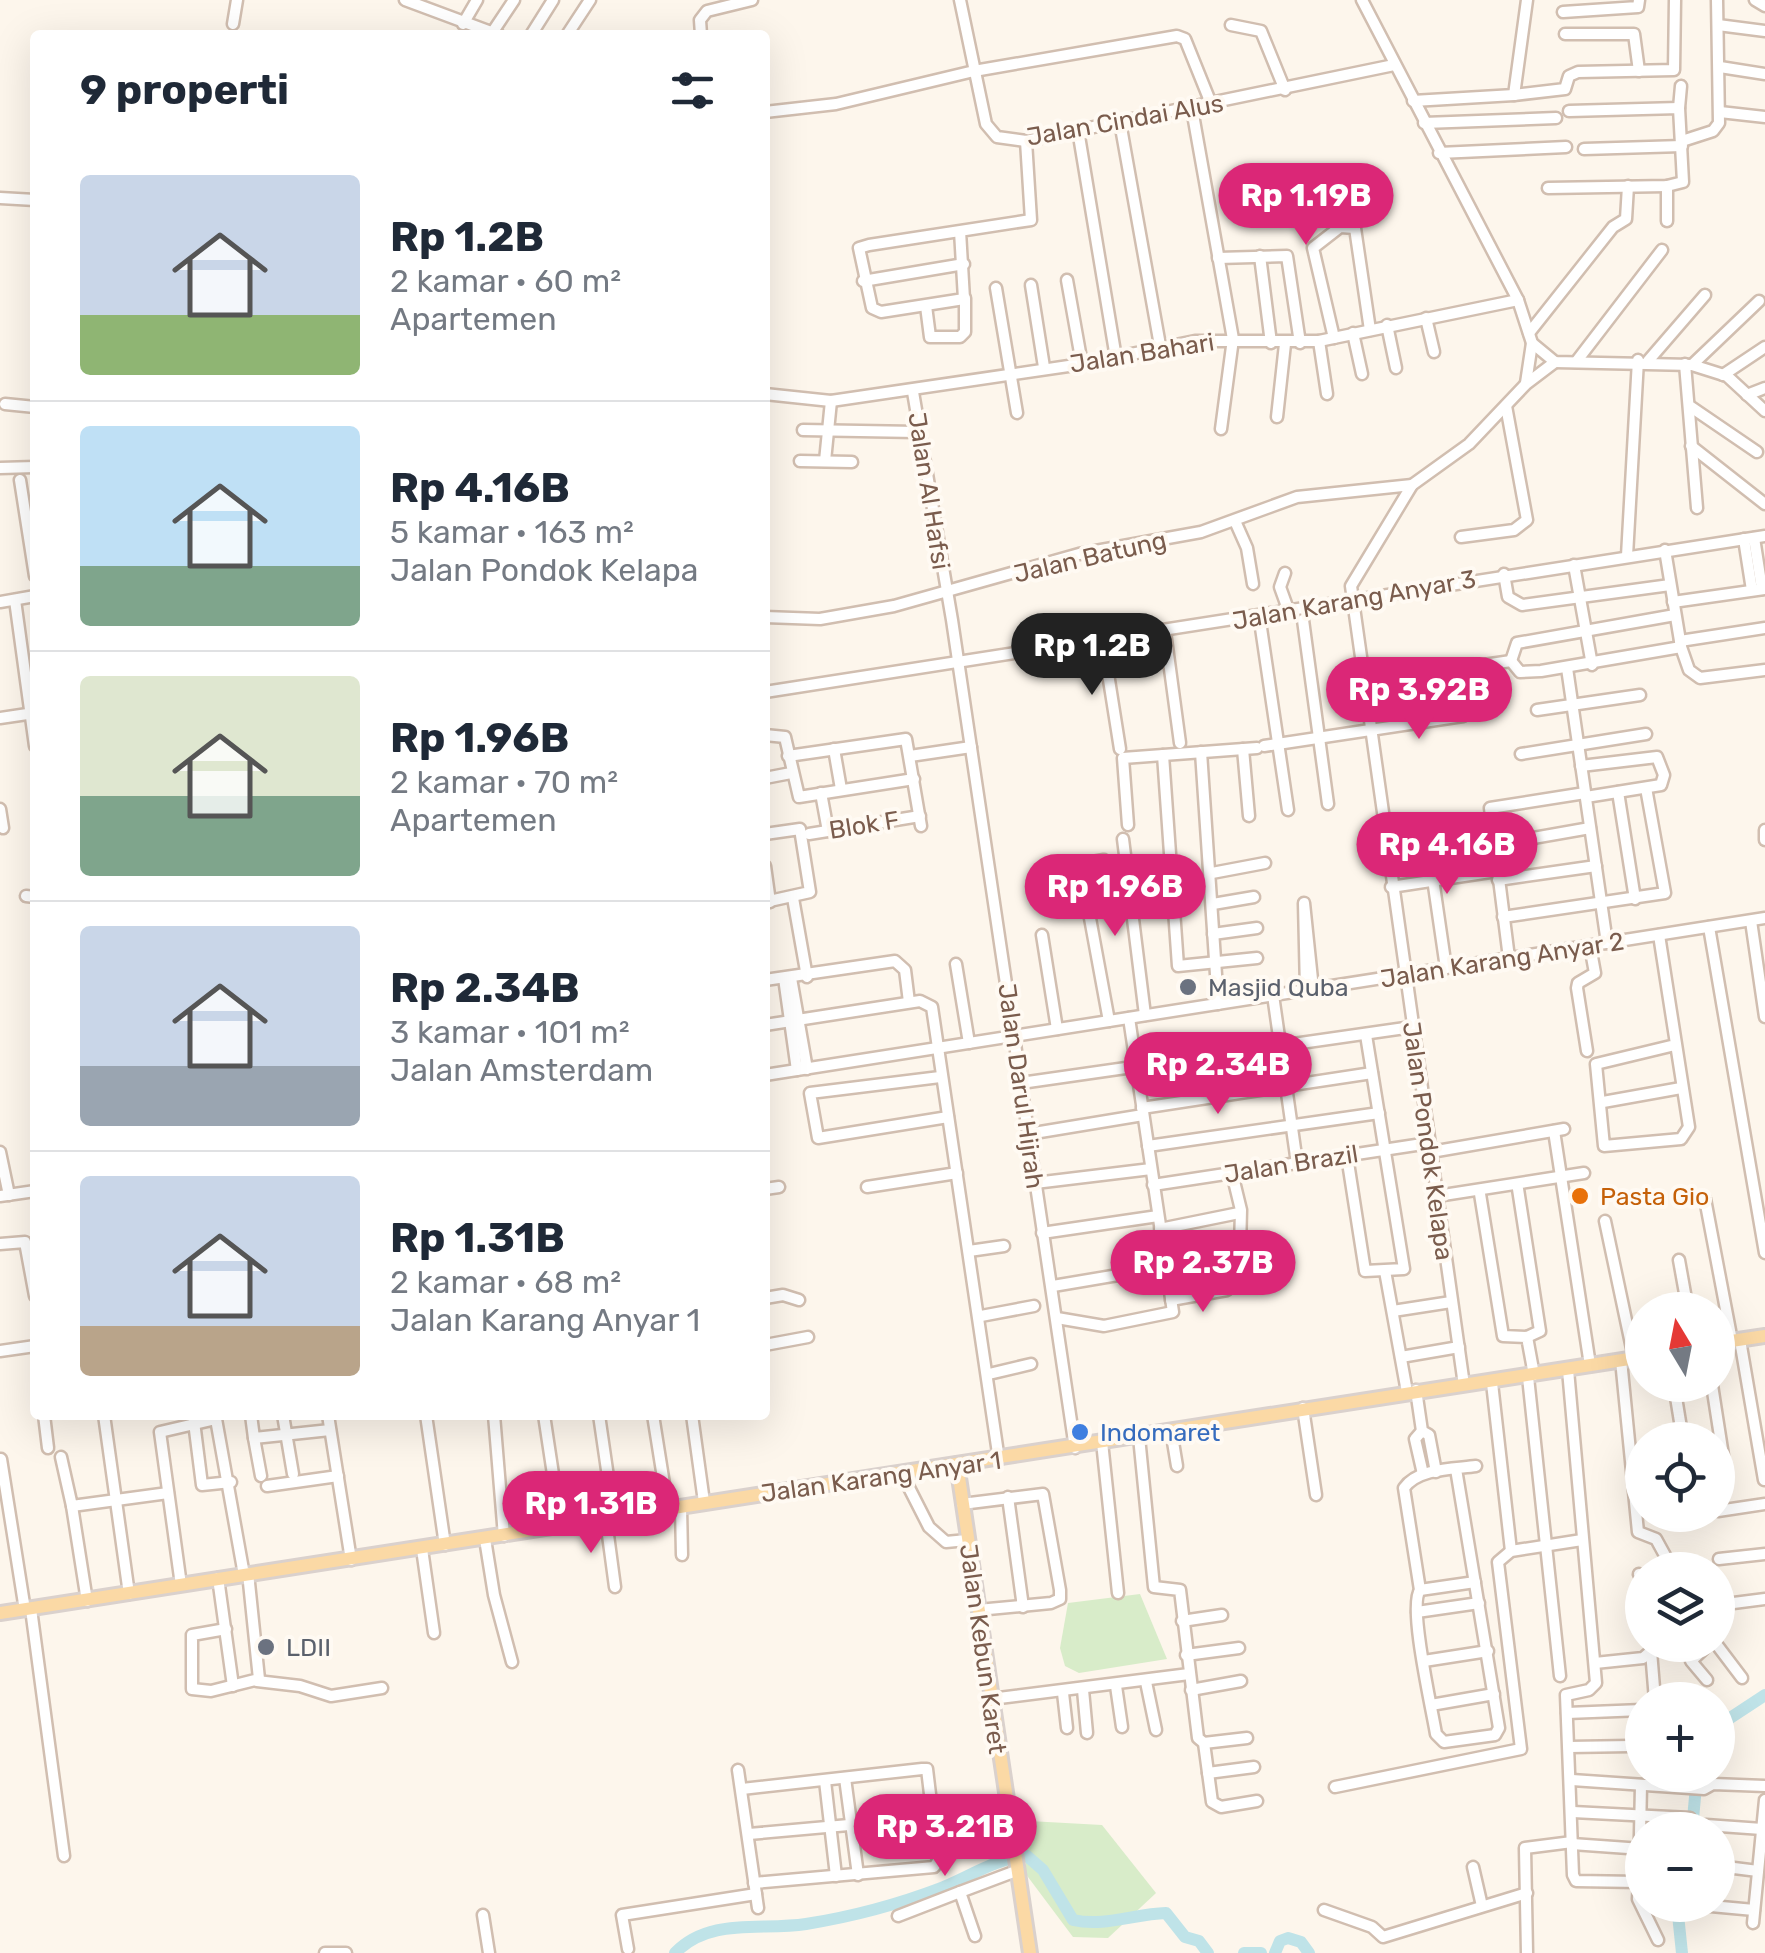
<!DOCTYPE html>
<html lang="id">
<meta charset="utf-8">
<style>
body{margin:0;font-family:Rubik,sans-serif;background:#f2f2f3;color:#1f2937;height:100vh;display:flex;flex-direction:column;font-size:38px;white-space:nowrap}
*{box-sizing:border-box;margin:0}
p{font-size:32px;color:#747a83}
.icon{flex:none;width:55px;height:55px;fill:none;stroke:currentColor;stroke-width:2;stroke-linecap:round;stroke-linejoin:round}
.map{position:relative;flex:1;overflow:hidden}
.side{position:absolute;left:30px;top:30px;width:740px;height:1390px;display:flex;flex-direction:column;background:#fff;border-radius:10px;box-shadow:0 10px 40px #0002}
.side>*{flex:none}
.needle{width:65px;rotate:350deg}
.fabs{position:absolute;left:1625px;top:1292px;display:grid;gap:20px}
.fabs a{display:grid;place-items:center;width:110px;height:110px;border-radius:50%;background:#fff;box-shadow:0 10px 40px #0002;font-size:50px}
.price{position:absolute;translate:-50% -85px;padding:0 22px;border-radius:35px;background:#db2777;color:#fff;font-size:32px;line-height:65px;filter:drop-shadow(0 2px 5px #0008)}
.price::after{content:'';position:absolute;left:50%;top:60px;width:30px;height:22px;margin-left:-15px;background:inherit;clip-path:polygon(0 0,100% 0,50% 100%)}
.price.current{background:#222;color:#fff}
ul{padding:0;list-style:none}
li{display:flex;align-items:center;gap:30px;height:250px;padding:0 50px}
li+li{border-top:2px solid #e0e1e3}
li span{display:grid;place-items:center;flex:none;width:280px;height:200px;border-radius:10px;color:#555}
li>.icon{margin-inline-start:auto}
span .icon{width:120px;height:120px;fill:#fffc;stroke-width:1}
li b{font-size:42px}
h2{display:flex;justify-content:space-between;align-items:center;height:120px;padding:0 50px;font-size:42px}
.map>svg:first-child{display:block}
.green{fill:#d8ecc9}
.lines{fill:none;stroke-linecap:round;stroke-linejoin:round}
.river{stroke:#bfe3e8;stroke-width:12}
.minor-casing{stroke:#d1beb0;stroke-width:15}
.major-casing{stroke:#dad1cd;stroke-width:18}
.minor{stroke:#fff;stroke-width:10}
.major{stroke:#fbd9a5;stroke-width:12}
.worship-dot{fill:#6b7280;stroke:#fffaf3;stroke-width:4}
.food-dot{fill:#e8710a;stroke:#fffaf3;stroke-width:4}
.shop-dot{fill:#3f7fe0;stroke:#fffaf3;stroke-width:4}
.labels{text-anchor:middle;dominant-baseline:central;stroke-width:8;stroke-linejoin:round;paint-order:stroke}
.street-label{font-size:25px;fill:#7a5c4d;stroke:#fffaf3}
.worship-label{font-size:25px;fill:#5b616d;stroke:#fffaf3;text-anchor:start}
.food-label{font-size:25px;fill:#c56008;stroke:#fffaf3;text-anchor:start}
.shop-label{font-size:25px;fill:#366cbe;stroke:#fffaf3;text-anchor:start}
</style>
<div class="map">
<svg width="1765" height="1953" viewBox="0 0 1765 1953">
<rect width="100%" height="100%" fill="#fdf6ec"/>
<!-- green -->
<g class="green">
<polygon points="1140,1594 1167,1659 1079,1673 1065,1666 1060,1648 1068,1603"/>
<polygon points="1029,1821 1102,1825 1156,1893 1108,1938 1073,1937 1025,1873"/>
</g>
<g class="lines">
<!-- river -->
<g class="river">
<polyline points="1718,1733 1724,1722 1765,1695"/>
<polyline points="1692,1830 1697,1775"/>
<polyline points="1677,1905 1682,1953"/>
<path d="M675,1953C710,1917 761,1931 806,1924C850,1917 899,1904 941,1888C971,1876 994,1859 1027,1856L1043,1870L1073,1920C1104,1927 1134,1914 1166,1913L1185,1937L1199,1941L1208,1953"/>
<polyline points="1244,1953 1261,1953"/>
<polyline points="1275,1953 1280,1941 1288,1938 1301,1942 1309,1953"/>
</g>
<defs>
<g id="minor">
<polyline points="405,0 499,35"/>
<polyline points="960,0 986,124 997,137 1026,141 1394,65"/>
<polyline points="1362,0 1518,300 1532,343 1555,362 1692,365 1727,376 1765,411"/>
<polyline points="1755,0 1765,6"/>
<polyline points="1563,12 1638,7 1639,0"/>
<polyline points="233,24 237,0"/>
<polyline points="463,24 477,0"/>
<polyline points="1231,25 1261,31 1285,90"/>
<polyline points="1718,25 1765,31"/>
<polyline points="492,33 514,0"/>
<polyline points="1565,34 1634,34 1639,71"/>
<polyline points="531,35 553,0"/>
<polyline points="567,35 590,0"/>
<polyline points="701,35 700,20 707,11 752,0"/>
<polyline points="1720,67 1765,74"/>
<polyline points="1514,95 1565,89 1569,76 1578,72 1674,70 1675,0"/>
<polyline points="1413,101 1514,95 1527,0"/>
<polyline points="1679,108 1681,86"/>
<polyline points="1192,109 1233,339 1221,429"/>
<polyline points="765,112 836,104 974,71 1177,36 1185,39 1212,106"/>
<polyline points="1720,112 1765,117"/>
<polyline points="1120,122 1161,351"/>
<polyline points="1424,123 1556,118"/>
<polyline points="1078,130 1116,358"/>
<polyline points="1682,141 1713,131 1719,123 1717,0"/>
<polyline points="1584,149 1682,146"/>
<polyline points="1439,153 1566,147"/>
<polyline points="1667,186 1667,221"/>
<polyline points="1548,188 1667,186 1683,182 1679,108 1569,111"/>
<polyline points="0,198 35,200"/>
<polyline points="960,231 964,299 881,312 872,308 859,248 869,245 1031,220 1026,141"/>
<polyline points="1260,256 1271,343"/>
<polyline points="1218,258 1287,256 1300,343"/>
<polyline points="1067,280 1082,364"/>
<polyline points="863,281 964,264"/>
<polyline points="1031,285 1044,367"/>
<polyline points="996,288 1017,413"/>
<polyline points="926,306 930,337 960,337 965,332 965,298"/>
<polyline points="1426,318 1434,352"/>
<polyline points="1387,325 1396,368"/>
<polyline points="1353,333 1362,374"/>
<polyline points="1529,333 1613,227 1626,219 1628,186"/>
<polyline points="1334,338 1313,248 1340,227 1355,228 1370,330"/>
<polyline points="1319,341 1327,394"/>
<polyline points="1648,361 1705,295"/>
<polyline points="1576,362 1662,250"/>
<polyline points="1685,364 1697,508"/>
<polyline points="1692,365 1759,301"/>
<polyline points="1723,375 1765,347"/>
<polyline points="1526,383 1532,343"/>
<polyline points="913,392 952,620 1075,1448"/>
<polyline points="765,394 831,401 1082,364 1195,341 1319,341 1518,300"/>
<polyline points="1747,395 1765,388"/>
<polyline points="5,404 35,407"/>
<polyline points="1691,407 1757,452"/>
<polyline points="1277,417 1285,344"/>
<polyline points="803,430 917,432"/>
<polyline points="1691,446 1765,504"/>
<polyline points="800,461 852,462"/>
<polyline points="825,461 831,401"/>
<polyline points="0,468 35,467"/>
<polyline points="20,480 35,576"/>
<polyline points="1235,521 1247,548 1253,584"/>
<polyline points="1461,537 1514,530 1527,520 1506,406"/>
<polyline points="1754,538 1762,589"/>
<polyline points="1744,539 1752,590"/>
<polyline points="1627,556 1638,360"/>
<polyline points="1574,565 1592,665"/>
<polyline points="1285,573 1280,587 1289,612"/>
<polyline points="1504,574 1508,597 1522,605 1670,585"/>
<polyline points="15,600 35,746"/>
<polyline points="0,602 35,596"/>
<polyline points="1673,602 1765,589"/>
<polyline points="765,617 820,619 894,606 1079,554 1201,532 1297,497 1412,485"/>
<polyline points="1303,620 1328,804"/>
<polyline points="1261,628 1288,810"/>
<polyline points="1165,632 1180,743"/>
<polyline points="1680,641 1765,628"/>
<polyline points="1103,642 1120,749"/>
<polyline points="1681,647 1689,670 1700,678 1765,670"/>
<polyline points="1511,661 1517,643 1675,615"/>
<polyline points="1567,668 1607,943"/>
<polyline points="1361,683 1511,661 1520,672 1541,671 1681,647 1665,550"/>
<polyline points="765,692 1765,536"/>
<polyline points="1537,710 1640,695"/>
<polyline points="0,718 34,713"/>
<polyline points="765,735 785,737 799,797 914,779"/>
<polyline points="1264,746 1463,716"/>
<polyline points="834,749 841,789"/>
<polyline points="1243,749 1249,816"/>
<polyline points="1201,752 1218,1004"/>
<polyline points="1521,754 1646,734"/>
<polyline points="1163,755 1178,966 1257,958"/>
<polyline points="788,756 906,739 921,826"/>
<polyline points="910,756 971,747"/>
<polyline points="1581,766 1657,757 1664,775 1661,785 1586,797"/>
<polyline points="765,778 791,773"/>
<polyline points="1618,792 1635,899"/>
<polyline points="821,793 828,831"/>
<polyline points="0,809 3,828"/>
<polyline points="1418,824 1433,879 1446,968"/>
<polyline points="1128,825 1123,758 1257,748"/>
<polyline points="1765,830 1765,840"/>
<polyline points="765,834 800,829 810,892 765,902"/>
<polyline points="809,834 920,816"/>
<polyline points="1123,839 1145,1015"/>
<polyline points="1494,845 1590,828"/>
<polyline points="1080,864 1109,1021"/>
<polyline points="765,866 770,902"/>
<polyline points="1063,867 1104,860"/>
<polyline points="1212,873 1265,863"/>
<polyline points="1498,880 1596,866"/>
<polyline points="1391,887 1497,871"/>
<polyline points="26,896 35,897"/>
<polyline points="793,898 807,977"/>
<polyline points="1213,904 1254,897"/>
<polyline points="1503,917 1665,893 1646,788"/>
<polyline points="1751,921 1765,1017"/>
<polyline points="1709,927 1765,1253"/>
<polyline points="1213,934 1257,928"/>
<polyline points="1042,935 1057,1029"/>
<polyline points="1659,935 1689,1127 1681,1139 1604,1146 1596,1064 1675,1045"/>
<polyline points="1509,958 1490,808 1585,793"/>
<polyline points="956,964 969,1043"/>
<polyline points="784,978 797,1070"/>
<polyline points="791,978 807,1069"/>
<polyline points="765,980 895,961 905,970 909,1002"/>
<polyline points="1306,990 1304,903 1313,989"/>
<polyline points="1273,995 1297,1163"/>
<polyline points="765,1025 920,1001 932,1007 999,1460"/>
<polyline points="1587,1051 1577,988 1578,983 1595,973 1590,946"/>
<polyline points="765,1075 1765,918"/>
<polyline points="940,1077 810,1093 818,1138 948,1117"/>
<polyline points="1021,1083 1412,1027"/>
<polyline points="1603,1102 1681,1088"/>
<polyline points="1142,1108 1372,1073"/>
<polyline points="1554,1131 1590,1365"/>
<polyline points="1028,1134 1143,1115"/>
<polyline points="1148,1146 1379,1113"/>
<polyline points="0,1152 9,1195"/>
<polyline points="1431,1152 1564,1129"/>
<polyline points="1347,1156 1365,1271 1404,1269 1366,1035"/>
<polyline points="1035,1183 1151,1169"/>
<polyline points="1153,1185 1429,1143"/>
<polyline points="867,1187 957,1173"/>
<polyline points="765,1189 779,1187"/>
<polyline points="1518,1189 1540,1331 1527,1337"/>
<polyline points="1480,1194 1503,1336 1527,1337 1534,1375"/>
<polyline points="0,1196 35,1191"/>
<polyline points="1437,1196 1584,1173"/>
<polyline points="1705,1199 1732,1341"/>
<polyline points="1605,1221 1634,1358"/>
<polyline points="1160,1229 1239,1213"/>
<polyline points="1042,1233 1158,1216"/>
<polyline points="0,1244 25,1242 35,1296"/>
<polyline points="969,1251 1004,1246"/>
<polyline points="1679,1260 1688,1310"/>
<polyline points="1165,1263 1240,1248 1241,1210 1232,1173"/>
<polyline points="1385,1271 1407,1392"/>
<polyline points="1053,1286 1165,1267"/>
<polyline points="765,1298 783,1295 799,1300"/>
<polyline points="1171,1300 1227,1290"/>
<polyline points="1393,1311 1451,1302"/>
<polyline points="981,1316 1034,1306"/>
<polyline points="1057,1318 1104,1326 1173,1312 1129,1018"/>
<polyline points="1740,1340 1764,1480"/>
<polyline points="765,1345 808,1337"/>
<polyline points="0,1351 35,1346"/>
<polyline points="1401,1357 1459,1347"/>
<polyline points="1621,1360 1638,1532 1656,1539 1673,1570"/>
<polyline points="1568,1370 1596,1683 1589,1690 1566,1695 1573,1875 1576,1881 1639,1882 1638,1899 1658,1940"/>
<polyline points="989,1374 1031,1364"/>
<polyline points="1528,1377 1560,1676"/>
<polyline points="1492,1383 1511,1551"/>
<polyline points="1464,1385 1351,586 1412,485 1469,444 1526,384 1555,362"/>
<polyline points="1674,1385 1683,1440"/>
<polyline points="1712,1385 1724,1462"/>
<polyline points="1416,1390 1422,1431 1429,1435 1436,1472"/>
<polyline points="1303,1408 1316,1495"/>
<polyline points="44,1415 48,1448"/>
<polyline points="104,1415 129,1594"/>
<polyline points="251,1415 254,1438 330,1430"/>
<polyline points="283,1415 293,1474"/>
<polyline points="328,1415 351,1560"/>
<polyline points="426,1415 445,1545"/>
<polyline points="494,1415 504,1536"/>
<polyline points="544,1415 561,1527"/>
<polyline points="599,1415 614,1518"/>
<polyline points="653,1415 668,1509"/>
<polyline points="692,1415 704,1502"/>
<polyline points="194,1422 202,1485 231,1482"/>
<polyline points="1171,1430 1177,1466"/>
<polyline points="1422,1431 1415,1439 1423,1474"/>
<polyline points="1139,1437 1154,1587 1180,1590 1198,1738 1204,1743 1212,1802 1221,1807 1257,1801"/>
<polyline points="254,1438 261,1476"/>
<polyline points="1102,1442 1118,1593"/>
<polyline points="61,1457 72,1506 168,1493"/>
<polyline points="1,1459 25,1610"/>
<path d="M1456,1469L1499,1728L1495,1735L1444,1742L1436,1734C1432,1709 1408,1606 1420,1590L1404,1488C1418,1468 1454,1469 1476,1466"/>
<polyline points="901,1472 929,1527 946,1542 967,1540"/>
<polyline points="267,1486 338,1476"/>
<polyline points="1008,1497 1023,1607"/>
<polyline points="962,1504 1043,1494 1060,1590 1060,1599 1051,1603 978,1610"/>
<polyline points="72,1506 87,1601"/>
<polyline points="681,1507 682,1555"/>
<polyline points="1718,1511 1765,1504"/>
<polyline points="1673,1517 1689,1515"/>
<polyline points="606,1520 615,1587"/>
<polyline points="485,1539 494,1595 512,1662"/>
<polyline points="422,1549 434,1633"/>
<polyline points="1719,1559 1765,1554"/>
<polyline points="1639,1574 1642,1580"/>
<polyline points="218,1578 233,1686"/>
<polyline points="181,1585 160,1432 216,1419 244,1575"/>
<polyline points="1420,1590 1475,1582"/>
<polyline points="1718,1605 1765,1599"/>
<polyline points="31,1609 64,1856"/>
<polyline points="1417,1612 1479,1603"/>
<polyline points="1182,1621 1222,1615"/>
<polyline points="226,1629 192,1635 192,1689 211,1691 259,1679 248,1573"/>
<polyline points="1717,1645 1742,1678"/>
<polyline points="1651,1651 1655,1700"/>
<polyline points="1186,1655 1239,1648"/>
<polyline points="1424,1661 1488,1651"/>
<polyline points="1595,1663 1643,1658 1658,1645"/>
<polyline points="1707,1680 1691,1661 1708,1645"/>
<polyline points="257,1681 300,1686 331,1696 382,1688"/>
<polyline points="1146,1682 1156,1730"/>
<polyline points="1116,1686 1122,1727"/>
<polyline points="1083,1690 1087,1733"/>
<polyline points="1191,1690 1241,1681"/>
<polyline points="1063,1693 1067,1728"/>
<polyline points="991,1699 1189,1674"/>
<polyline points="1431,1705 1494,1694"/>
<polyline points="1567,1713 1642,1710"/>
<polyline points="1204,1743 1247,1738"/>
<polyline points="1569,1747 1631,1746"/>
<polyline points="738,1770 758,1908"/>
<polyline points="1208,1773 1254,1767"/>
<polyline points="845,1778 858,1875"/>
<polyline points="1572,1780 1704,1789 1713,1784 1765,1786"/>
<polyline points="825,1781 836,1876"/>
<polyline points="1335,1787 1521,1749 1498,1562 1511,1551 1582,1540"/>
<polyline points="742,1789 922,1769 927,1769 938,1861 934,1867 754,1883"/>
<polyline points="1573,1812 1690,1818"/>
<polyline points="932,1821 1007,1811"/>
<polyline points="1706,1825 1762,1829"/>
<polyline points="749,1834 927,1818 1005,1803"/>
<polyline points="1572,1844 1642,1849"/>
<polyline points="1718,1866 1758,1871"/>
<polyline points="1473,1867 1482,1906"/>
<polyline points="1639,1882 1641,1785"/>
<polyline points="1700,1905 1754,1910"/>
<polyline points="1324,1910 1372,1927 1383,1937 1527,1893"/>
<polyline points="483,1915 489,1953"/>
<polyline points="898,1916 960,1892"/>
<polyline points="1753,1923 1765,1800"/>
<polyline points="975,1936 960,1892 1016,1871"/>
<polyline points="628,1949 622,1915 756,1894"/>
<polyline points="325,1953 346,1953"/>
<polyline points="1527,1953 1525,1848 1572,1842"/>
</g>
<g id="major">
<polyline points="1718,1343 1765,1336"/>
<polyline points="957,1464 1030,1953"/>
<polyline points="0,1613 1642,1357"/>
</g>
</defs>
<!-- minor casing -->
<use href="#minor" class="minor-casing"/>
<!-- major casing -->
<use href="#major" class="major-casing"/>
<!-- minor -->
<use href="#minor" class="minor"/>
<!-- major -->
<use href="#major" class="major"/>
</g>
<!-- markers -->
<g class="worship-dot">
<circle cx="1188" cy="987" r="10"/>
<circle cx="266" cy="1647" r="10"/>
</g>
<circle class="food-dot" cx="1580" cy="1196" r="10"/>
<circle class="shop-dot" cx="1080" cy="1432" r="10"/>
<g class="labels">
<!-- street labels -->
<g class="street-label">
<text transform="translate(1125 120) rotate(-10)">Jalan Cindai Alus</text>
<text transform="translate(1142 353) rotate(-9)">Jalan Bahari</text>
<text transform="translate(929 491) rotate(81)">Jalan Al Hafsi</text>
<text transform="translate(1090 557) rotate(-13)">Jalan Batung</text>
<text transform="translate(1354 600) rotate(-10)">Jalan Karang Anyar 3</text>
<text transform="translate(864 825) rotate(-9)">Blok F</text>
<text transform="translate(1502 960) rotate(-9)">Jalan Karang Anyar 2</text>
<text transform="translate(1021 1086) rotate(82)">Jalan Darul Hijrah</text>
<text transform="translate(1428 1141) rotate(82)">Jalan Pondok Kelapa</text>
<text transform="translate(1291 1164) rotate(-9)">Jalan Brazil</text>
<text transform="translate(881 1477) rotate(-8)">Jalan Karang Anyar 1</text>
<text transform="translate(983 1649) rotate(82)">Jalan Kebun Karet</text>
</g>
<!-- worship labels -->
<g class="worship-label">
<text x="1208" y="987">Masjid Quba</text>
<text x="286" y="1647">LDII</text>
</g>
<!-- food labels -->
<g class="food-label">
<text x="1600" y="1196">Pasta Gio</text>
</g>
<!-- shop labels -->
<g class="shop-label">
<text x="1100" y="1432">Indomaret</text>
</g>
</g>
</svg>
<div class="fabs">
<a><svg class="needle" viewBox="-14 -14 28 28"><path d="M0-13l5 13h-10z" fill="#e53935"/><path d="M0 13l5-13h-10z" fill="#747a83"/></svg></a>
<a><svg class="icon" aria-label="locate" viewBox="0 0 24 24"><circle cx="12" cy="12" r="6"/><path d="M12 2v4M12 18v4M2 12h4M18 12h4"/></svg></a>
<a><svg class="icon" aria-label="layers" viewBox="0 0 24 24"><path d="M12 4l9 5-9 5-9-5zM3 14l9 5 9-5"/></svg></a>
<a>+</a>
<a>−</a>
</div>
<b class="price" style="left:1306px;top:248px">Rp 1.19B</b>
<b class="price current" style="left:1092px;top:698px">Rp 1.2B</b>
<b class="price" style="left:1419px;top:742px">Rp 3.92B</b>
<b class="price" style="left:1447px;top:897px">Rp 4.16B</b>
<b class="price" style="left:1115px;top:939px">Rp 1.96B</b>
<b class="price" style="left:1218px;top:1117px">Rp 2.34B</b>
<b class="price" style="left:1203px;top:1315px">Rp 2.37B</b>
<b class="price" style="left:591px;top:1556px">Rp 1.31B</b>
<b class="price" style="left:945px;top:1879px">Rp 3.21B</b>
<section class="side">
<h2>9 properti<svg class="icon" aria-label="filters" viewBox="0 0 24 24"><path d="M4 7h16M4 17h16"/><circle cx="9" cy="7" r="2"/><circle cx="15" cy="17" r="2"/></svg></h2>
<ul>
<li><span style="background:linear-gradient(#c9d6e8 70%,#8fb573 0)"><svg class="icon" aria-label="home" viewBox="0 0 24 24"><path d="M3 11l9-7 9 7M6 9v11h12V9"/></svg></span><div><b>Rp 1.2B</b><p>2 kamar · 60 m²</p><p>Apartemen</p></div></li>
<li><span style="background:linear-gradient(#bfe0f5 70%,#7fa58c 0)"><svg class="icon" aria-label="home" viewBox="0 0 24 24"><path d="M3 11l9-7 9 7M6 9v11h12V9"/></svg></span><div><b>Rp 4.16B</b><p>5 kamar · 163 m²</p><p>Jalan Pondok Kelapa</p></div></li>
<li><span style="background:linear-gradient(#dfe7d0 60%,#7fa58c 0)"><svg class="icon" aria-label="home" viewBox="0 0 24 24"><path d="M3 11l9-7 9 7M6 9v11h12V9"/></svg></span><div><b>Rp 1.96B</b><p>2 kamar · 70 m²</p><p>Apartemen</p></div></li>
<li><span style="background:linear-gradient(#c9d6e8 70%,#9aa5b1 0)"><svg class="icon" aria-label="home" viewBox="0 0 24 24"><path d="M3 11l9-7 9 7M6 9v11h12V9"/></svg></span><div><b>Rp 2.34B</b><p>3 kamar · 101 m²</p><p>Jalan Amsterdam</p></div></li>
<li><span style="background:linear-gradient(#c9d6e8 75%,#b9a48a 0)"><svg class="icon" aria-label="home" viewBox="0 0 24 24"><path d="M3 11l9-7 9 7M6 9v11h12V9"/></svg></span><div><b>Rp 1.31B</b><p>2 kamar · 68 m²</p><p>Jalan Karang Anyar 1</p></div></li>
</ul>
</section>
</div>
